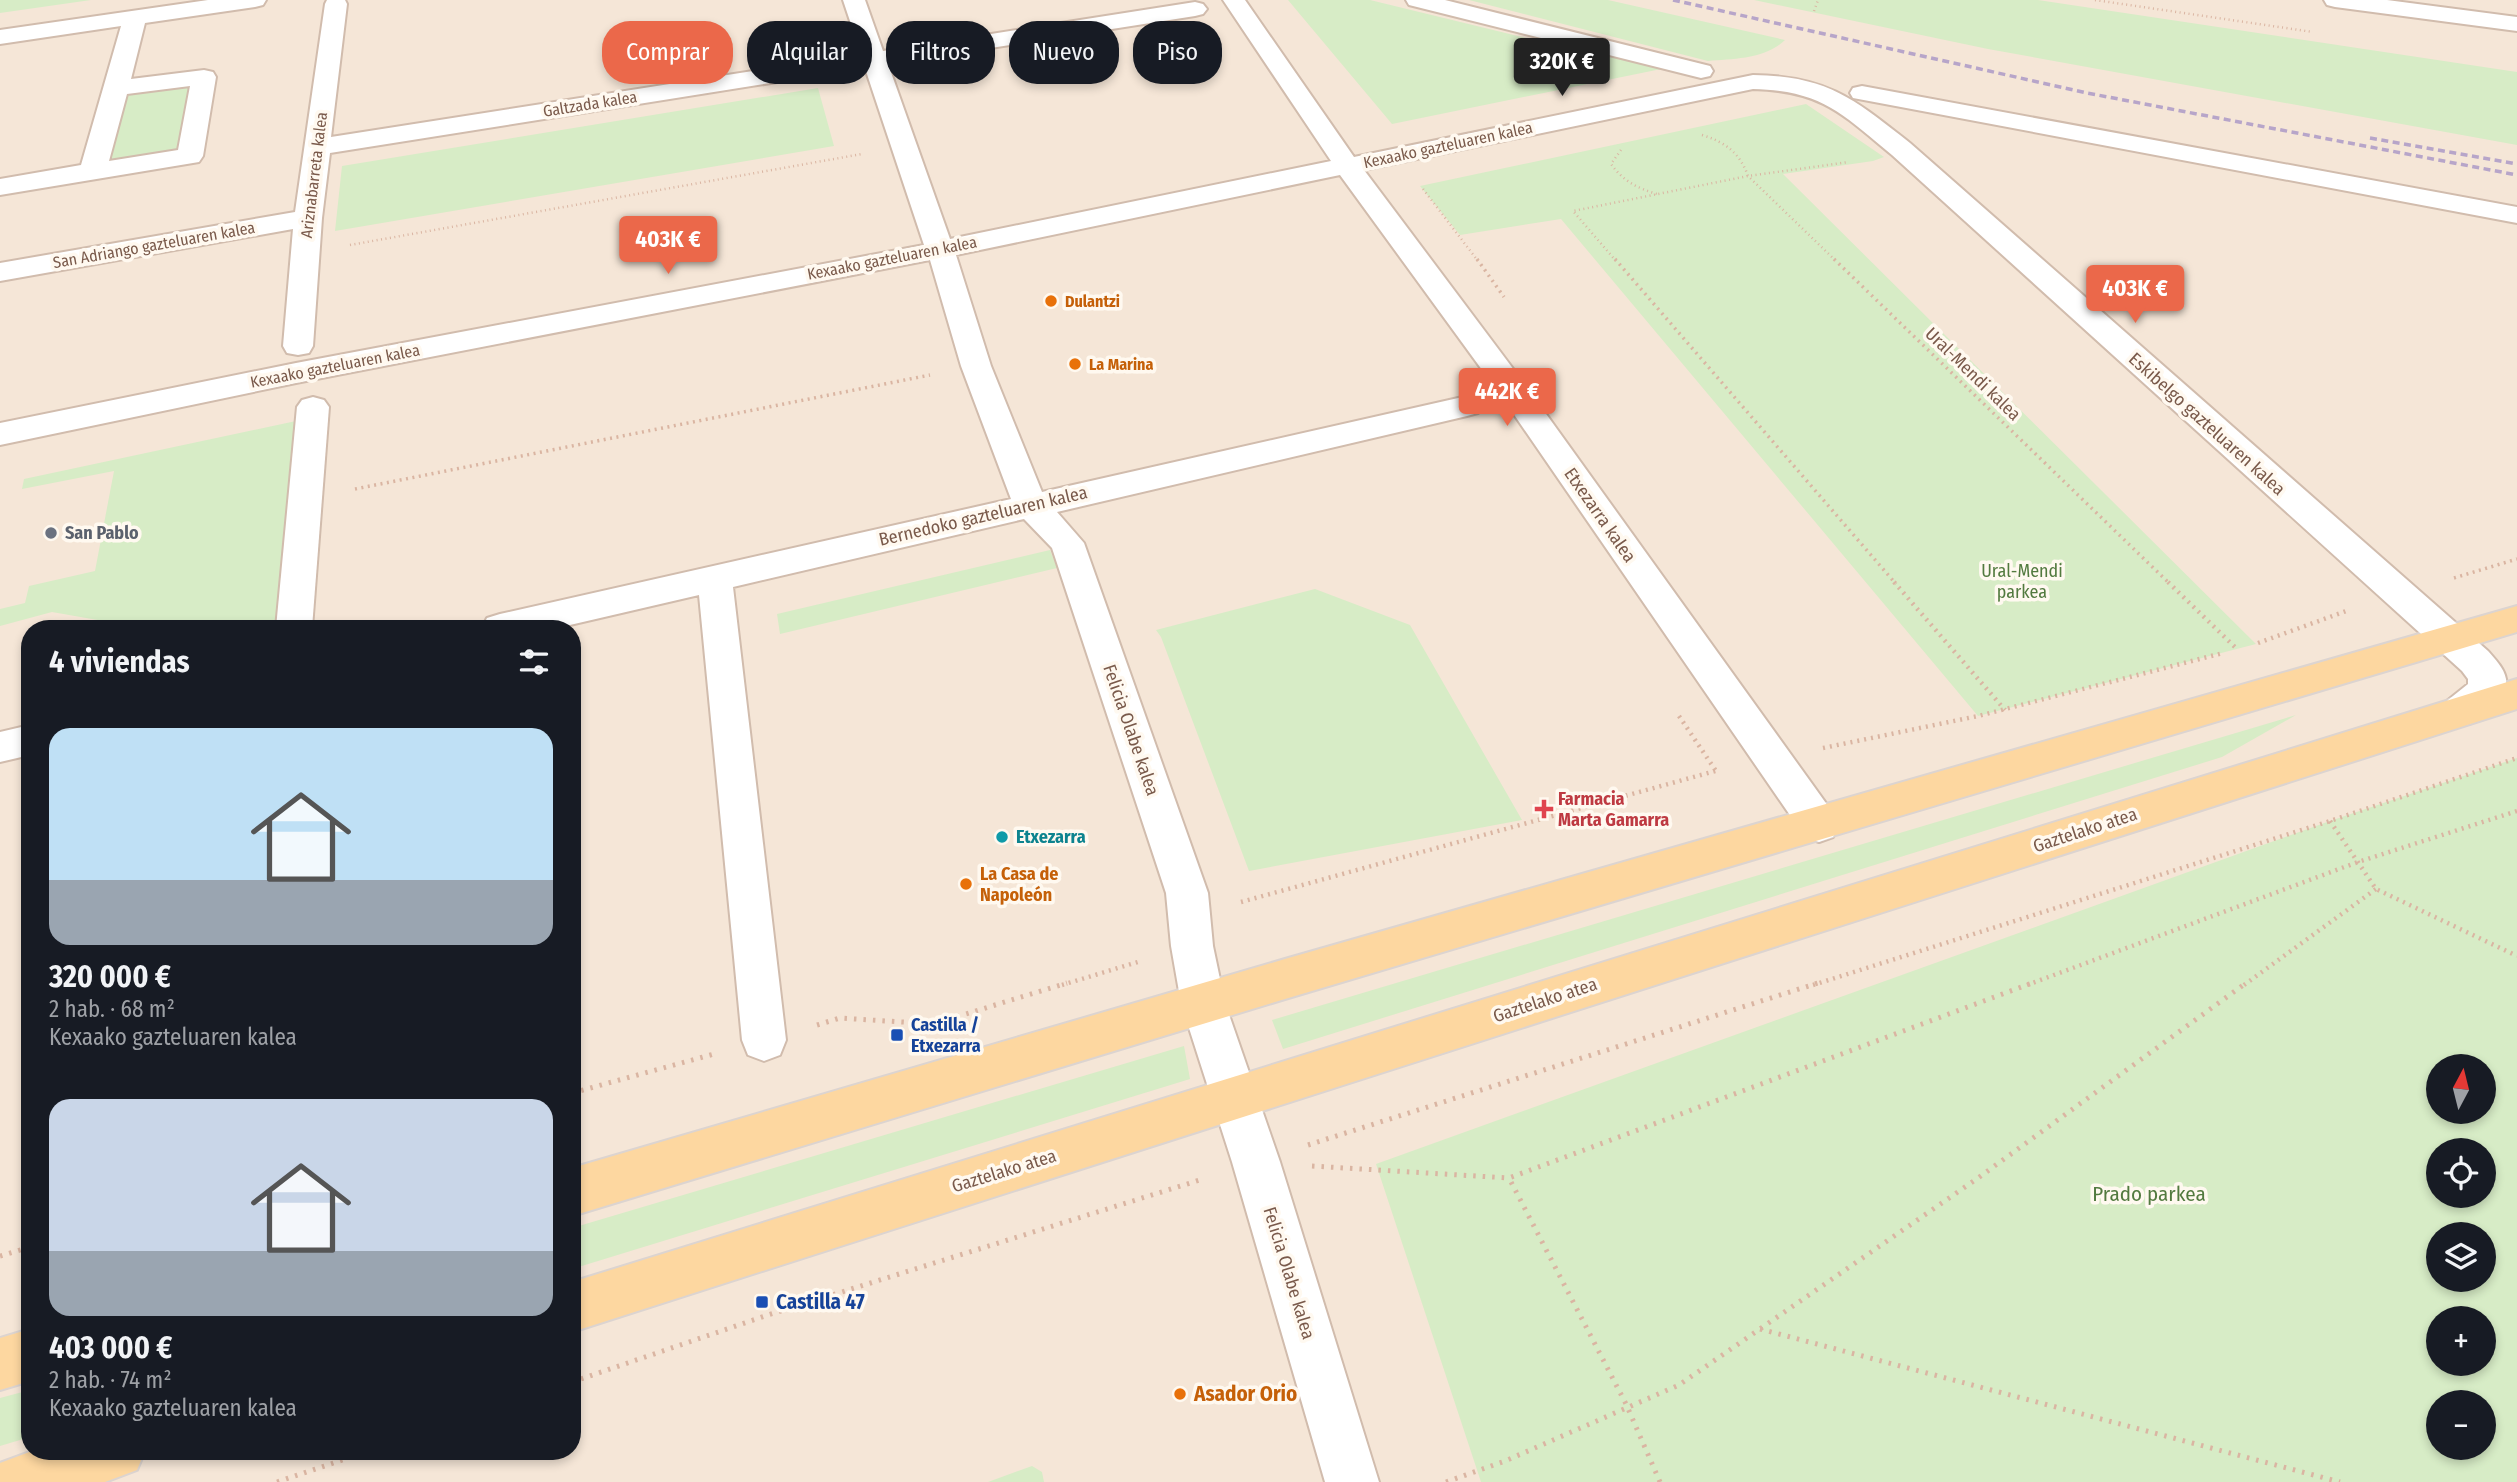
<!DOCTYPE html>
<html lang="es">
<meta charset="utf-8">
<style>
body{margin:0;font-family:"Fira Sans Condensed",sans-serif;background:#20242c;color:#f1f3f6;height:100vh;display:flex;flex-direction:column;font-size:26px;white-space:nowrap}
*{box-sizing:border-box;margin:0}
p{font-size:23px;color:#9ea1a6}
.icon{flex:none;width:38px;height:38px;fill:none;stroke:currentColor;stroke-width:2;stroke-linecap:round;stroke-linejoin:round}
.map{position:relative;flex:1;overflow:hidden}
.sheet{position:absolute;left:21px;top:620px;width:560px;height:840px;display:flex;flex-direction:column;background:#171b24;border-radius:28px;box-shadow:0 4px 10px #0003}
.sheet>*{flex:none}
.hud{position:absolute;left:602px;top:21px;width:665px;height:63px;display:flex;gap:14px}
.needle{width:46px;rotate:7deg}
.tools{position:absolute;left:2426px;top:1054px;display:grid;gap:14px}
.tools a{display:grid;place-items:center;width:70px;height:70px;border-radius:50%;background:#171b24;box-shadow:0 4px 10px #0003;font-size:35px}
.price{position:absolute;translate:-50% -60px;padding:0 16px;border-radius:7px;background:#eb684a;color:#fff;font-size:23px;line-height:46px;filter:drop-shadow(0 2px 4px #0008)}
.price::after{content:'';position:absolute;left:50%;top:42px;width:21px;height:16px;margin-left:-10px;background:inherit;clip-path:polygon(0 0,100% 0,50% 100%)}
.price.current{background:#222;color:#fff}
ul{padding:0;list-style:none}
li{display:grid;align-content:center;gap:14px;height:371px;padding:0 28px}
li span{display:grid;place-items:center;height:217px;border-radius:21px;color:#555}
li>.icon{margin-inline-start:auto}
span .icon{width:126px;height:126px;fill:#fffc;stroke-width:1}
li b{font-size:30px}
h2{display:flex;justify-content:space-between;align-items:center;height:84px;padding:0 28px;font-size:30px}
.chip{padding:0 24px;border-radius:28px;background:#171b24;box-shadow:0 4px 10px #0003;font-size:24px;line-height:63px}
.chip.current{background:#eb684a;color:#fff}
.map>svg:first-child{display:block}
.residential{fill:#f5e6d7;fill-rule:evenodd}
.green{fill:#d7ecc6;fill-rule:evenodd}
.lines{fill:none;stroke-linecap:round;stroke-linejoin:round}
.minor-casing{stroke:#d1bcad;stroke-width:4}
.major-casing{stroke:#dcd4d0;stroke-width:4}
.path-far3{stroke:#dab5a2;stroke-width:2.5;stroke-dasharray:1 3.5;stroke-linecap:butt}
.path-far2{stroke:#dab5a2;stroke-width:3.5;stroke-dasharray:2 4.5;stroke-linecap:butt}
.path-far1{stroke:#dab5a2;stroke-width:4.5;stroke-dasharray:2 5;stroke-linecap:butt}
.path{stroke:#dab5a2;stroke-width:5;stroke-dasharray:2.5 7;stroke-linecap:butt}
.minor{fill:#fff;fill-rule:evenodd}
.major{fill:#fdd7a0;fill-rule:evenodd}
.rail{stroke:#b7a5c9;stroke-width:3.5;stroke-dasharray:7 4.5;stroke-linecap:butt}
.food-dot{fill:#e8710a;stroke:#fff9f0;stroke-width:2.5}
.worship-dot{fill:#6b7280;stroke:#fff9f0;stroke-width:2.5}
.health-dot{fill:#e0444e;stroke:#fff9f0;stroke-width:2.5}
.culture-dot{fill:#0f9aa8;stroke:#fff9f0;stroke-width:2.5}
.transit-dot{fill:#1a4fb4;stroke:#fff9f0;stroke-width:2.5}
.labels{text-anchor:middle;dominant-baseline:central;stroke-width:7;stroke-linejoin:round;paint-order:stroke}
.far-street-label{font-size:16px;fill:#7a5a4b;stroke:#fff9f0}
.far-food-label{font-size:16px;font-weight:bold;fill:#c56008;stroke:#fff9f0;text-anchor:start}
.street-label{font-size:18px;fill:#7a5a4b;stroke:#fff9f0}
.worship-label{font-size:18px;font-weight:bold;fill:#5b616d;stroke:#fff9f0;text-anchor:start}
.park-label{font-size:18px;fill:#527a3f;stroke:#fff9f0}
.health-label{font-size:18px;font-weight:bold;fill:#be3a42;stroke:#fff9f0;text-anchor:start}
.culture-label{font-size:18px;font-weight:bold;fill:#0d838f;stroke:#fff9f0;text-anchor:start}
.food-label{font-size:18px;font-weight:bold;fill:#c56008;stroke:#fff9f0;text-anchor:start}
.transit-label{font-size:18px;font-weight:bold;fill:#164399;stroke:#fff9f0;text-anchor:start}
.near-park-label{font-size:21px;fill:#527a3f;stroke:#fff9f0}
.near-transit-label{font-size:21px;font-weight:bold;fill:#164399;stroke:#fff9f0;text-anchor:start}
.near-food-label{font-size:21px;font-weight:bold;fill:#c56008;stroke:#fff9f0;text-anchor:start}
</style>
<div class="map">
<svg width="2517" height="1482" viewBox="0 0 2517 1482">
<rect width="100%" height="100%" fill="#fdf5e9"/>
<!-- residential -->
<path class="residential" d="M0,0H2517V1482H0ZM30,628H572V1451H30ZM2438,1066H2483V1111H2438ZM2438,1150H2483V1195H2438ZM2438,1234H2483V1279H2438ZM2438,1318H2483V1363H2438ZM2438,1402H2483V1447H2438Z"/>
<!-- green -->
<g class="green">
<polygon points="0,0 91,0 0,13"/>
<polygon points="1288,0 1370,0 1563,47 1590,48 1666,68 1392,124"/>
<path d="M1469,0H1608L1785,40C1766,59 1734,59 1708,61Z"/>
<polygon points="1754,0 2038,0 2517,72 2517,145 1988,49"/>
<polygon points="204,77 190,156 93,171 116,88"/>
<polygon points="818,88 834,146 335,231 342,166"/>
<polygon points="1806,104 1884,157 1873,161 1783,174 2256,644 1978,716 1561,219 1460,235 1420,186"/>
<polygon points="296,421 279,616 274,628 143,628 52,612 0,626 0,609 25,603 29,586 95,571 114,471 22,489 24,479"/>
<polygon points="1050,550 1057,568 780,634 777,614"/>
<polygon points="1315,589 1410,625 1522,820 1249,871 1161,637 1156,630"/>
<polygon points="2296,715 2222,757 1283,1049 1272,1020"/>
<path d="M2517,758V1482H1481L1376,1164L2330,821ZM2438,1066H2483V1111H2438ZM2438,1150H2483V1195H2438ZM2438,1234H2483V1279H2438ZM2438,1318H2483V1363H2438ZM2438,1402H2483V1447H2438Z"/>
<polygon points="1184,1046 1190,1079 572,1269 572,1228"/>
<polygon points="30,1390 30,1437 0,1446 0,1398"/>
<polygon points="1032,1466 1042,1472 1044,1482 988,1482"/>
</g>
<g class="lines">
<defs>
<g id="minor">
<path d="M208,0H266L263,5L255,7L145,23L131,79L204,70L213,72L216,77L203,156L199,162L0,195V179L81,165L121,26L0,44V30ZM190,86L178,150L109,161L127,94Z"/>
<path d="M327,0H345L347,4L331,137L861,54L843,0H865L883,51L1195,2L1203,4L1207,9L1203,14L1195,16L888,64L950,239L1331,161L1223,0H1245L1354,157L1753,75C1828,76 1854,99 1910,143L2488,651C2495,659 2504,668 2506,679C2508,699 2482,722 2464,725C2458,726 2453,723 2448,722L2442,711L2448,700L2468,684V679L2462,671L1892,155C1841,113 1822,91 1753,89L1364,170L1526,386L1833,813L1839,825L1833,837L1819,842L1805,837L1504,400L1340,175L956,255L991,366L1042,492L1467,396L1478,399L1483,406L1478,413L1467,416L1057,512L1084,543L1208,893L1213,946L1225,1003L1280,1162L1379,1482H1325L1232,1162L1181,1003L1171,946L1166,893L1052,548L1024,519L733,587L786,1040L780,1055L764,1061L748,1055L742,1040L699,595L557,628H482L487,618L500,614L1011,499L961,366L930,260L296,383L0,445V423L296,363L924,245L865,68L330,153L322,218L313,346L309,353L298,355L287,353L283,346L293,229L0,281V263L295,212L325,4Z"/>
<polygon points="1406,0 1445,0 1710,66 1713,71 1710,76 1701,78 1409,5"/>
<polygon points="2324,0 2387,0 2517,17 2517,31 2335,7 2327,5"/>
<polygon points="1862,86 2517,207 2517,223 1853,98 1850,93 1853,88"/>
<polygon points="313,397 324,400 329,407 312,628 276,628 297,407 302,400"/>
<polygon points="30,725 30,755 0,762 0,732"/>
</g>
<g id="major">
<polygon points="2517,606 2517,632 1285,999 572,1216 572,1168 1285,959"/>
<polygon points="2517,679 2517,709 572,1332 572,1282"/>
<polygon points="30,1329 30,1381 0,1390 0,1338"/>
<polygon points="32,1451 145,1451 137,1470 105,1482 0,1482 0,1463"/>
</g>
</defs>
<!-- minor casing -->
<use href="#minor" class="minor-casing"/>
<!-- major casing -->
<use href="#major" class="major-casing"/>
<!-- path-far3 -->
<g class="path-far3">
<polyline points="2095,0 2313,32"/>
<polyline points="1814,11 1818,0"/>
<path d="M1702,135C1725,142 1740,153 1748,176L1836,261"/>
<path d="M1621,150L1611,164C1623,181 1637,188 1657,194"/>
<polyline points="1423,189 1478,261"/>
<polyline points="350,245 862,154"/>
<polyline points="1616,261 1573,211 1748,176 1849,162"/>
</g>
<!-- path-far2 -->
<g class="path-far2">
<polyline points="1477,259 1504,297"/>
<polyline points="1615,259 1896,584"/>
<polyline points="1834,259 2170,584"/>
<polyline points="355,489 930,375"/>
<polyline points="2454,578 2517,559"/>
</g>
<!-- path-far1 -->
<g class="path-far1">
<polyline points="1894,582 2005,710"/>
<polyline points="2168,582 2238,650"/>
<polyline points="2258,643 2349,610"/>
<polyline points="1679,716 1716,771"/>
<polyline points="1823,748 1978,716 2223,653"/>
<polyline points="2330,821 2376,889 2517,956"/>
<polyline points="1241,902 1719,770"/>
<polyline points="1062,985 1141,961"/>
<polyline points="1813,985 2330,821 2517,758"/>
<polyline points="2027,985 2358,862 2517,811"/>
<polyline points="2244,985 2376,889"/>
</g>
<!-- path -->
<g class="path">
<polyline points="817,1025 840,1018 933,1024 1067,983"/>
<polyline points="572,1093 714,1054"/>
<polyline points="1308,1145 1818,983"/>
<polyline points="1312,1166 1509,1178"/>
<polyline points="0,1256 30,1247"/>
<polyline points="1760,1329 2340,1482"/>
<polyline points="572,1382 768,1315 1203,1179"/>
<polyline points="277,1482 369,1451"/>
<polyline points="1446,1482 1505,1461 1679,1385 1978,1178 2246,983"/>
<polyline points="1660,1482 1626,1404 1509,1178 2032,983"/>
</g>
<!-- minor -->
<use href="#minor" class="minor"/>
<!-- major -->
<use href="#major" class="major"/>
<!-- rail -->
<g class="rail">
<polyline points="1673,0 2087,93 2517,175"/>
<polyline points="2370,138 2517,164"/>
</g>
</g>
<!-- markers -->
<g class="food-dot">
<circle cx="1051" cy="301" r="7"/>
<circle cx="1075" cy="364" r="7"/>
<circle cx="966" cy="884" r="7"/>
<circle cx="1180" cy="1394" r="7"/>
</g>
<circle class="worship-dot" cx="51" cy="533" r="7"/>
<path class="health-dot" d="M1540.5 798.5h7v7h7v7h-7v7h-7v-7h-7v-7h7z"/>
<circle class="culture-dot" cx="1002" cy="837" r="7"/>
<g class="transit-dot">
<rect x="890" y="1028" width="14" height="14" rx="3.5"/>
<rect x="755" y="1295" width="14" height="14" rx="3.5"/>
</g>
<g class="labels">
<!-- far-street labels -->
<g class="far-street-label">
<text transform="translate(590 104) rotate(-9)">Galtzada kalea</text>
<text transform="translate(1448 145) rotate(-12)">Kexaako gazteluaren kalea</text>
<text transform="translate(314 175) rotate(-83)">Ariznabarreta kalea</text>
<text transform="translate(154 245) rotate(-10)">San Adriango gazteluaren kalea</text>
<text transform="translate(892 258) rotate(-11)">Kexaako gazteluaren kalea</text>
<text transform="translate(335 366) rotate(-11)">Kexaako gazteluaren kalea</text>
</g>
<!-- far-food labels -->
<g class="far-food-label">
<text x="1065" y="301">Dulantzi</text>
<text x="1089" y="364">La Marina</text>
</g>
<!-- street labels -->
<g class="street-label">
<text transform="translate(1973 374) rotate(44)">Ural-Mendi kalea</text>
<text transform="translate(2207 424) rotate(42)">Eskibelgo gazteluaren kalea</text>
<text transform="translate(1600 515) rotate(55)">Etxezarra kalea</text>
<text transform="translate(983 516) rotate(-13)">Bernedoko gazteluaren kalea</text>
<text transform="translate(1131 730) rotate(71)">Felicia Olabe kalea</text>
<text transform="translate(2085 830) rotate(-18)">Gaztelako atea</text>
<text transform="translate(1545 1000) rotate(-18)">Gaztelako atea</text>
<text transform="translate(1004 1171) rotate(-17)">Gaztelako atea</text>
<text transform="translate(1289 1273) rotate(73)">Felicia Olabe kalea</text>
</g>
<!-- worship labels -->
<g class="worship-label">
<text x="65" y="533">San Pablo</text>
</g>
<!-- park labels -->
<g class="park-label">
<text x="2022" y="571">Ural-Mendi<tspan x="2022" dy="21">parkea</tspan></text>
</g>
<!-- health labels -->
<g class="health-label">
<text x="1558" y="799">Farmacia<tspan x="1558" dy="21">Marta Gamarra</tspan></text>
</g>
<!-- culture labels -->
<g class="culture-label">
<text x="1016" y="837">Etxezarra</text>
</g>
<!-- food labels -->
<g class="food-label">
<text x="980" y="874">La Casa de<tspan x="980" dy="21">Napoleón</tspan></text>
</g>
<!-- transit labels -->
<g class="transit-label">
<text x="911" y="1025">Castilla /<tspan x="911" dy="21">Etxezarra</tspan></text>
</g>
<!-- near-park labels -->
<g class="near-park-label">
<text x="2149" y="1194">Prado parkea</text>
</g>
<!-- near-transit labels -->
<g class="near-transit-label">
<text x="776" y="1302">Castilla 47</text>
</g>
<!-- near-food labels -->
<g class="near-food-label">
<text x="1194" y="1394">Asador Orio</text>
</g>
</g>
</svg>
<div class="tools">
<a><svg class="needle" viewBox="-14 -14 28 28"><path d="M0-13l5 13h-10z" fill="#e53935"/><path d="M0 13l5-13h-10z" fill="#9ea1a6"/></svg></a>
<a><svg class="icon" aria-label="locate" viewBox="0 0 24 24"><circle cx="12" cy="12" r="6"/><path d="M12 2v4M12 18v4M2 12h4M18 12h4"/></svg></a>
<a><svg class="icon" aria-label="layers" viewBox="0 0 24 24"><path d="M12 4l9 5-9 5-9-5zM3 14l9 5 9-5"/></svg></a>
<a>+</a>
<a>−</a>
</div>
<b class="price current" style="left:1562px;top:98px">320K €</b>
<b class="price" style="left:668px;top:276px">403K €</b>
<b class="price" style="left:2135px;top:325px">403K €</b>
<b class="price" style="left:1507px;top:428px">442K €</b>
<div class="hud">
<a class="chip current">Comprar</a>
<a class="chip">Alquilar</a>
<a class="chip">Filtros</a>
<a class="chip">Nuevo</a>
<a class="chip">Piso</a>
</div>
<section class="sheet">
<h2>4 viviendas<svg class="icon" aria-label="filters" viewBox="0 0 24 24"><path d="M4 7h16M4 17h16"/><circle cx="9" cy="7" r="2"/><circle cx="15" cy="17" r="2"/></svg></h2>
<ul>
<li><span style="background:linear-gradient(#bfe0f5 70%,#9aa5b1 0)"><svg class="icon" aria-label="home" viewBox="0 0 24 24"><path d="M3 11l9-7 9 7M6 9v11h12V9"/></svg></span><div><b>320 000 €</b><p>2 hab. · 68 m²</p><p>Kexaako gazteluaren kalea</p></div></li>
<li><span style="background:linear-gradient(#c9d6e8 70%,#9aa5b1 0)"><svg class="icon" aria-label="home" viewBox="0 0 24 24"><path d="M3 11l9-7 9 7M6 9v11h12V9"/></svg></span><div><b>403 000 €</b><p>2 hab. · 74 m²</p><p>Kexaako gazteluaren kalea</p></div></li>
</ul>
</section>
</div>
